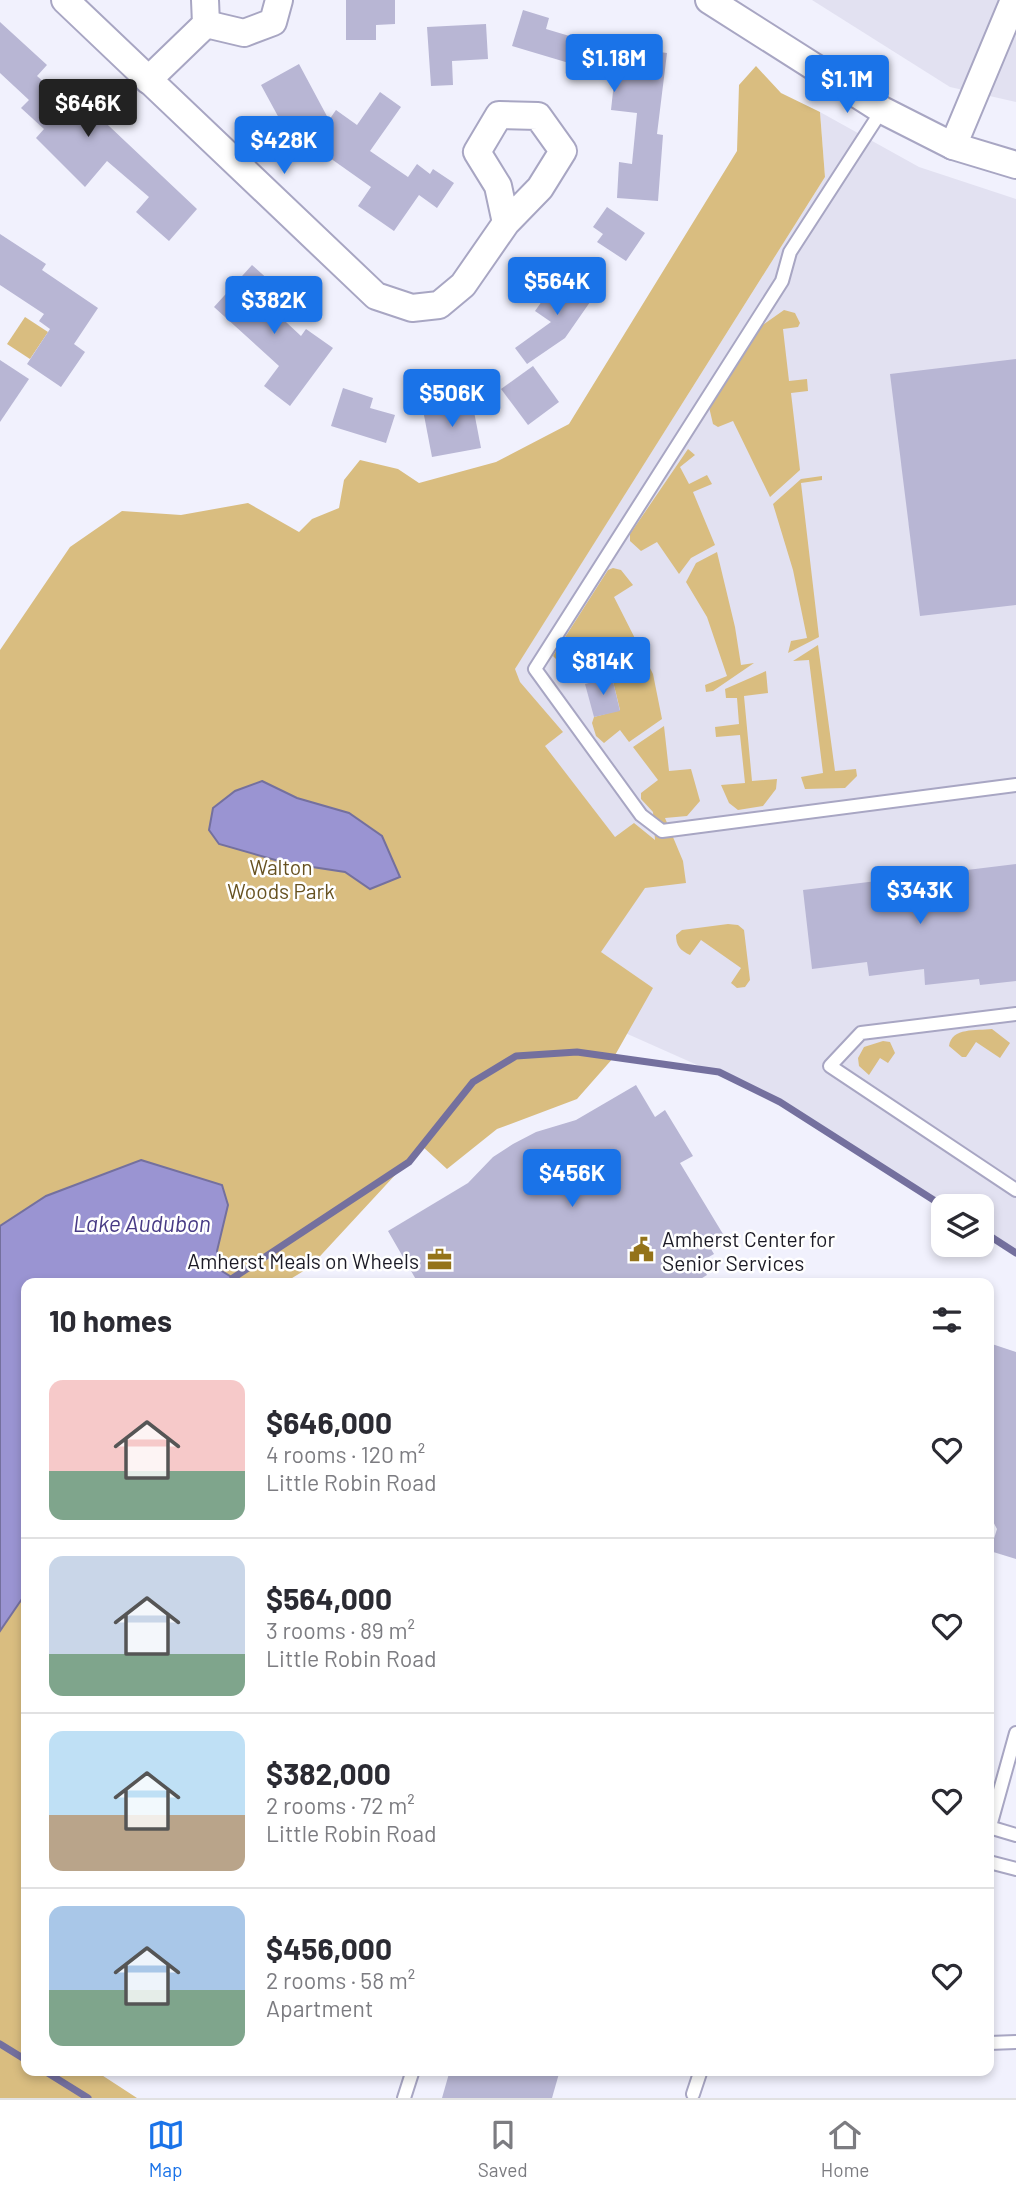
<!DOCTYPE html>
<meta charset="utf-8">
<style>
body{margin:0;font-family:Barlow,sans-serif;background:#f2f2f3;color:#2b2b33;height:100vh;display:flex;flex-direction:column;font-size:26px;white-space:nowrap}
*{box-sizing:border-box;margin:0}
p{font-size:23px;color:#7c7c81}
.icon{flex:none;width:38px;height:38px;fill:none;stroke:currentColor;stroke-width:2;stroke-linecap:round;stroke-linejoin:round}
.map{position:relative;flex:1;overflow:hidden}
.drawer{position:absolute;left:21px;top:1278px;width:973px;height:798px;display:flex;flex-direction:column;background:#fff;border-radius:14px;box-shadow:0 4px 10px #0003}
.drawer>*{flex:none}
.tools{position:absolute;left:931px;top:1194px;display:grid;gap:14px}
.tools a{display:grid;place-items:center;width:63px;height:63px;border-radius:14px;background:#fff;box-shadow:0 4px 10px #0003;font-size:35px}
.price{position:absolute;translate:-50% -60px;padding:0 16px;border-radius:7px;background:#1a73e8;color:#fff;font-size:23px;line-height:46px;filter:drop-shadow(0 2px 4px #0008)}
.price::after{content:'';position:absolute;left:50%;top:42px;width:21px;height:16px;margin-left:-10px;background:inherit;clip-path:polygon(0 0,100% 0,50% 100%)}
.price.current{background:#222;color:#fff}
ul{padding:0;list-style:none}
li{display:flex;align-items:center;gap:21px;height:175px;padding:0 28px}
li+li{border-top:2px solid #e1e1e2}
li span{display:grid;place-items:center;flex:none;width:196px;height:140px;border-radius:14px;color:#555}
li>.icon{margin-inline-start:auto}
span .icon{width:84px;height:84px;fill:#fffc;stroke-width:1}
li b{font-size:30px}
h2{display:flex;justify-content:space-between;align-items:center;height:84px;padding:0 28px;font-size:30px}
.tabs{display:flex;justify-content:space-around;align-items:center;height:98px;border-top:2px solid #e1e1e2;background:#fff;font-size:19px;color:#7c7c81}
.tabs a{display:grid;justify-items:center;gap:4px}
.tabs .current{color:#1a73e8}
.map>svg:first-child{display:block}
.built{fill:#e2e1f1}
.green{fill:#d9bd80}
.water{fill:#9a94d2;stroke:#74709e;stroke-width:2}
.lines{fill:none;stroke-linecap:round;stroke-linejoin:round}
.stream{stroke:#74709e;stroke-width:7}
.building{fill:#b8b6d4}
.service-casing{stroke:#a8a6c3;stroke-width:16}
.minor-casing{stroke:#a8a6c3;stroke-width:30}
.service{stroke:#fff;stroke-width:12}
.minor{stroke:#fff;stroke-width:26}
.labels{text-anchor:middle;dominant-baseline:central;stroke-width:5;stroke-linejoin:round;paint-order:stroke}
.park-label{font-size:21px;fill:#675221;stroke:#fff}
.poi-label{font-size:21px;fill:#1c1b26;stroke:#fff;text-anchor:start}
.water-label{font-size:23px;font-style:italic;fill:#483b85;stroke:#fff}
</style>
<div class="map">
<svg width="1016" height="2098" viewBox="0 0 1016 2098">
<rect width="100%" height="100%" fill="#f1f1fd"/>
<!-- built -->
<g class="built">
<polygon points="812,0 1016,0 1016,102 950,87"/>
<polygon points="820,112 919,167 1016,199 1016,1253 982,1231 982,1206 943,1206 780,1102 540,995 502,689 825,177"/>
</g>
<!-- green -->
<g class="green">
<polygon points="756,66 781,93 820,112 825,177 515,669 520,682 563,732 545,746 615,837 634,823 655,840 653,812 641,799 641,793 658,780 633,747 664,726 669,771 691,769 700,801 687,816 665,818 683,861 686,883 645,888 601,952 653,988 614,1057 577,1099 497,1129 447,1169 422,1146 310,1267 284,1283 26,1283 26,2070 94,2070 137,2098 0,2098 0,650 70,547 122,511 181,515 248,503 299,532 312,519 339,508 344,480 360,460 398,469 419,483 496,462 569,424 737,151 739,85"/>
<polygon points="784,310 795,313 800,323 798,327 783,329 789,381 807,379 808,391 791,393 800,470 770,497 733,421 718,427 713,424 709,407 760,327"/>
<polygon points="25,317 48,332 30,359 7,344"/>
<polygon points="688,449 695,455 680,467 689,484 707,475 712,484 693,492 715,545 691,558 679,574 657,542 641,551 630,541 630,534"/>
<polygon points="822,476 822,480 801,483 819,637 788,653 791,641 807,638 793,570 773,504 801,479"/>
<polygon points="717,552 735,627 741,665 754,663 713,691 706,692 705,685 727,676 707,617 686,582 696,563"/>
<polygon points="613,568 621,570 633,585 614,597 653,674 662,719 629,742 620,730 604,743 596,736 592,723 594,717 620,710 612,677 596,681 590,659 562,665 553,656 608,570"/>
<polygon points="818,645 835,771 856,769 857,776 845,788 805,789 801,777 823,773 809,660 793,661"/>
<polygon points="766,671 768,693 744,696 752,781 777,779 776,789 763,806 738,810 729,803 721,785 745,783 740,735 716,737 715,727 739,724 737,698 726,698 725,689"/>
<path d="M728,924L738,925L744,930L750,980L745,987L737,988L731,983L741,968L701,940L690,955C680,950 676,946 676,935L682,930Z"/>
<path d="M992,1029L1010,1043L1000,1058L976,1042L966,1057H962L949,1046C952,1027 976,1031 992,1029Z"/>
<polygon points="883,1041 890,1042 895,1053 888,1063 880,1058 869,1075 859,1066 858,1058 864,1047"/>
</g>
<!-- water -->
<g class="water">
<polygon points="262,781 297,798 349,813 382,836 400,877 370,889 345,872 286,863 219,844 209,830 213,808 235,791"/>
<polygon points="141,1160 222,1185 228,1205 217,1251 220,1270 233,1278 231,1283 26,1283 26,1593 0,1631 0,1226 46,1196"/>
</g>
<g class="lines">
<!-- stream -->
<g class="stream">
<polyline points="982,1231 1016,1253"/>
<polyline points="233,1278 409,1162 473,1082 516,1056 577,1052 719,1072 780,1102 943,1206"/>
<polyline points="0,2044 26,2060"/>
<polyline points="43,2070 88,2098"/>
</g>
</g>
<!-- building -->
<g class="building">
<polygon points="346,0 395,0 395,24 376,25 376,40 346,40"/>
<polygon points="523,10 549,18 546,29 593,43 667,53 657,134 663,135 658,201 617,198 619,162 632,164 637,113 611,110 615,73 589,69 512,46"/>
<polygon points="0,22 47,65 37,76 66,102 74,93 197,209 169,241 136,212 149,197 107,161 85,187 36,138 44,129 21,108 29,100 0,73"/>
<polygon points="486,24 488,59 452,61 453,85 431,86 427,27"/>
<polygon points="299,64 329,120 336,110 357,125 380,92 401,107 370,151 408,177 417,164 430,174 433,169 454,183 437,208 419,195 394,231 358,206 371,187 289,129 286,131 261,85"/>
<polygon points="607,207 645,233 626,261 597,242 603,234 593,227"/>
<polygon points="0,234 46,264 42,270 98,308 74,344 85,352 61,387 27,364 50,329 39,321 44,314 0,285"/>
<polygon points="252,265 271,282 258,296 301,336 306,329 333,348 290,406 264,386 279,366 214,307"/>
<polygon points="562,273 590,293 594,290 597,292 565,338 527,364 515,348 551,322 535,311"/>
<polygon points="1016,359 1016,605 920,616 890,374"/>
<polygon points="0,360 29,379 0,422"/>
<polygon points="533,366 559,402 528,425 501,389"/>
<polygon points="343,388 373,398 370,408 395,415 386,443 331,426"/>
<polygon points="472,401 481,448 432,457 423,410"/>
<polygon points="612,677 620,711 594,717 585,684"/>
<polygon points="1016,864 1016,981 980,985 979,979 925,985 924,969 869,976 867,962 812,969 803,890"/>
<polygon points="636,1085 655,1117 665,1110 693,1156 680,1163 726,1239 711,1249 714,1254 700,1262 707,1275 694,1283 418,1283 388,1231 468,1183 493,1157 513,1144 536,1132 576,1120"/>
<polygon points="989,1343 1016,1352 1016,1559 990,1551 997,1529 989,1514"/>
<polygon points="450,2070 560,2070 552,2098 442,2098"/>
</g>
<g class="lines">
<defs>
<g id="service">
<polyline points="882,110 790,252 782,281 535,669 641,815 662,831 1016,785"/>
<polyline points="1016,1014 861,1033 830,1066 1016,1190"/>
<polyline points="989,1827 1016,1835"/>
<polyline points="989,1830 1016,1733"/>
<polyline points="989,1862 1016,1869"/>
<polyline points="989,2043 1016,2042"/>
<polyline points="693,2094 701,2070"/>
<polyline points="404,2098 413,2070"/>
</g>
<g id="minor">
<polyline points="65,0 376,296 412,308 439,305 463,285 506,223 540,188 563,151 538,116 499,115 477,152 498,186 506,223"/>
<polyline points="709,0 882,110 953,146 1016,165"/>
<polyline points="206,24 244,33 273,22 279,0"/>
<polyline points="148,80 206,24 205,0"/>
<polyline points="953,146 1014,0"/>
</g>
</defs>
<!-- service casing -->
<use href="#service" class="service-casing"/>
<!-- minor casing -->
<use href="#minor" class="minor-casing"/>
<!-- service -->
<use href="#service" class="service"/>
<!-- minor -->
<use href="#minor" class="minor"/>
</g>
<!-- icons -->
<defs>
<symbol id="civic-bare" viewBox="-9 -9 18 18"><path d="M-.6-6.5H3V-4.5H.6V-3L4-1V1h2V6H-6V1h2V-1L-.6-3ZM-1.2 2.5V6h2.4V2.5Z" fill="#94731a" stroke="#fff" stroke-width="2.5" paint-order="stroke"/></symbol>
<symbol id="office-bare" viewBox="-9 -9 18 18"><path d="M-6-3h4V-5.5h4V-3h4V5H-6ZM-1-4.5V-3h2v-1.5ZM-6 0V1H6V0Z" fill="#94731a" stroke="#fff" stroke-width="2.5" paint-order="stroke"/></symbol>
</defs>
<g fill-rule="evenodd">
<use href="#civic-bare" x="624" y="1232" width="35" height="35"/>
<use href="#office-bare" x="422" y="1242" width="35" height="35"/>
</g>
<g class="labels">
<!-- park labels -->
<g class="park-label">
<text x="281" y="866">Walton<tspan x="281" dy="24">Woods Park</tspan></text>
</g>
<!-- poi labels -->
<g class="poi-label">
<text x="662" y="1238">Amherst Center for<tspan x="662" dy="24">Senior Services</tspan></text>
<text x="419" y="1260" text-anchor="end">Amherst Meals on Wheels</text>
</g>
<!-- water labels -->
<g class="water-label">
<text x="142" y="1223">Lake Audubon</text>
</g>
</g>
</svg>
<div class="tools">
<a><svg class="icon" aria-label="layers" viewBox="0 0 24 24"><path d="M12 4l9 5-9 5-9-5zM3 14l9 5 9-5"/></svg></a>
</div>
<b class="price" style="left:614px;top:94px">$1.18M</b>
<b class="price" style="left:847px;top:115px">$1.1M</b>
<b class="price current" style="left:88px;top:139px">$646K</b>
<b class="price" style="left:284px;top:176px">$428K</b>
<b class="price" style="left:557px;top:317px">$564K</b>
<b class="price" style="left:274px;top:336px">$382K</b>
<b class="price" style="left:452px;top:429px">$506K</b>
<b class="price" style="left:603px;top:697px">$814K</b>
<b class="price" style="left:920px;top:926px">$343K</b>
<b class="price" style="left:572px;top:1209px">$456K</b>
<section class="drawer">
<h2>10 homes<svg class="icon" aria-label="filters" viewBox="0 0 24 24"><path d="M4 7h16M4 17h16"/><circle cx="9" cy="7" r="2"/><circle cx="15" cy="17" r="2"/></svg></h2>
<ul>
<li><span style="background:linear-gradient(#f6c9c9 65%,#7fa58c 0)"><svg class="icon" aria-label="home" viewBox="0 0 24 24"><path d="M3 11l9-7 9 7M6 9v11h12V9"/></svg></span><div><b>$646,000</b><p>4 rooms · 120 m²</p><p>Little Robin Road</p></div><svg class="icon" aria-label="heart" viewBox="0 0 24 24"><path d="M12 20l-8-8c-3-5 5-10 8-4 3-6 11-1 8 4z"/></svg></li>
<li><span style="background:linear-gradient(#c9d6e8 70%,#7fa58c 0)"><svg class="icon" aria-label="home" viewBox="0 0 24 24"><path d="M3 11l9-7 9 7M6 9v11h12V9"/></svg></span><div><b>$564,000</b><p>3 rooms · 89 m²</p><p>Little Robin Road</p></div><svg class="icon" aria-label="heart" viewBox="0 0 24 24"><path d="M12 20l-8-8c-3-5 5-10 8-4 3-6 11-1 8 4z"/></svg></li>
<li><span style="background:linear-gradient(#bfe0f5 60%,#b9a48a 0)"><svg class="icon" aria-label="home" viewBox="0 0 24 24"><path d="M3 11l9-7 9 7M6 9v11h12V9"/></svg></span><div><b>$382,000</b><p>2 rooms · 72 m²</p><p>Little Robin Road</p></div><svg class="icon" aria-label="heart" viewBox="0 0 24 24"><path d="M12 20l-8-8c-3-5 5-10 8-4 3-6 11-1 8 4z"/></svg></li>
<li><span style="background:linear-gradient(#a9c7e8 60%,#7fa58c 0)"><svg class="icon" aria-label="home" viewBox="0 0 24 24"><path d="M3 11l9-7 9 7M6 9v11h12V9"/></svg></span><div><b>$456,000</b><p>2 rooms · 58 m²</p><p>Apartment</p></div><svg class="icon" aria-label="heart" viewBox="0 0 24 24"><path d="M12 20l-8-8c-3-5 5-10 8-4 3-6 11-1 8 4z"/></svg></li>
</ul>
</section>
</div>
<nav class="tabs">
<a class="current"><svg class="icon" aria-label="map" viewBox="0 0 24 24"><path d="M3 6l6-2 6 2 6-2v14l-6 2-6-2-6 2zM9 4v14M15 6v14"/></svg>Map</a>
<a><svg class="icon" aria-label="saved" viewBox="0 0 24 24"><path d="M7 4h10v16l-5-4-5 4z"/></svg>Saved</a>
<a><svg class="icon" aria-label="home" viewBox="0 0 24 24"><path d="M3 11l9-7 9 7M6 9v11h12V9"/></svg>Home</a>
</nav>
